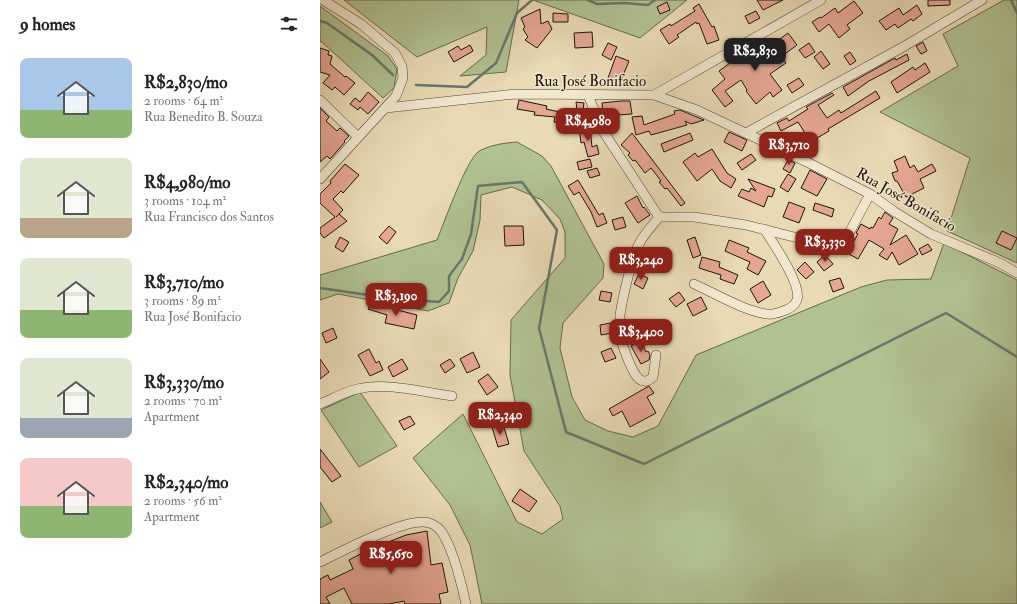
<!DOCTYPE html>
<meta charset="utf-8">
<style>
body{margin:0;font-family:"IM FELL Double Pica",serif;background:#f2f2f2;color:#222;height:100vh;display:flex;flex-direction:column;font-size:15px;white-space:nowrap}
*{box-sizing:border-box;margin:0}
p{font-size:13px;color:#767676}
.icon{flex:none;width:22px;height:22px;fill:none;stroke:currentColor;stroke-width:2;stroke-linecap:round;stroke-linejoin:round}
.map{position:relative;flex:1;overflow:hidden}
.details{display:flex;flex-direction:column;background:#fff;width:320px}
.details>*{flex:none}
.price{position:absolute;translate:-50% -34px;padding:0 9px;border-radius:8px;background:#8f2418;color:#fff;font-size:13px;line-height:26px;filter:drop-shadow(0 1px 2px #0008)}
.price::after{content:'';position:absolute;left:50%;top:24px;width:12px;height:9px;margin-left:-6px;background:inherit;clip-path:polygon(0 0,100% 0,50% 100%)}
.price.selected{background:#222;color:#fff}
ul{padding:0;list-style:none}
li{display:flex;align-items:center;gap:12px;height:100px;padding:0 20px}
li span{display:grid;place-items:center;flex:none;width:112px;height:80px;border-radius:8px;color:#555}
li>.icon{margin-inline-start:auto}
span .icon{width:48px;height:48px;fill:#fffc;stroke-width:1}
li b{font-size:17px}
h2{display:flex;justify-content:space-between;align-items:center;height:48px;padding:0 20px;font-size:17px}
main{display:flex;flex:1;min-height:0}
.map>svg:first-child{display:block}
.green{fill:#b1c190;stroke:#676a4e}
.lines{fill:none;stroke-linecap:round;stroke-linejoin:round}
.stream{stroke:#66786e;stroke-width:2.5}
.building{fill:#e5a692;stroke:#1d140b}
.minor-casing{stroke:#504635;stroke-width:10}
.minor{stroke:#f0e7ce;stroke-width:9}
.labels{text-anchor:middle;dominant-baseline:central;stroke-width:3;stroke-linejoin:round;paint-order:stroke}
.street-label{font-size:15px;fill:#1d140b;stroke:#f0e7ce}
</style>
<main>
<section class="details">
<h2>9 homes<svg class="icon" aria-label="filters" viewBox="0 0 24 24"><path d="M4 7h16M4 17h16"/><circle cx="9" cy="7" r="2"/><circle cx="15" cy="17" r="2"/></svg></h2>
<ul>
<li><span style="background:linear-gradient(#a9c7e8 65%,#8fb573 0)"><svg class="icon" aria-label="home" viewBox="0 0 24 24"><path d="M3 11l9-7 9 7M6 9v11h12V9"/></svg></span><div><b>R$2,830/mo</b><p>2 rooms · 64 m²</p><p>Rua Benedito B. Souza</p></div></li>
<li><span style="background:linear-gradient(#dfe7d0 75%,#b9a48a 0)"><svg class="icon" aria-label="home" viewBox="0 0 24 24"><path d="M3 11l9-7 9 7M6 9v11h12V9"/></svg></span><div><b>R$4,980/mo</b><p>3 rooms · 104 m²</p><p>Rua Francisco dos Santos</p></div></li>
<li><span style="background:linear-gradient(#dfe7d0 65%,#8fb573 0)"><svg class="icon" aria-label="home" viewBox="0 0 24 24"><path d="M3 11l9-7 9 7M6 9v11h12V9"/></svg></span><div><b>R$3,710/mo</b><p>3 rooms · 89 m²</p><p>Rua José Bonifacio</p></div></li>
<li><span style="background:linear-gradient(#dfe7d0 75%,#9aa5b1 0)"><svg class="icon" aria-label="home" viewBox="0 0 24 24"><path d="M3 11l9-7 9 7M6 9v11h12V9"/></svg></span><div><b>R$3,330/mo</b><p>2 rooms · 70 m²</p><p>Apartment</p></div></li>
<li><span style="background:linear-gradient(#f6c9c9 60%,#8fb573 0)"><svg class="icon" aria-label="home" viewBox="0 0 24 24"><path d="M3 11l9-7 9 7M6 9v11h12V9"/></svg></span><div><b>R$2,340/mo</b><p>2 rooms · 56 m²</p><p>Apartment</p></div></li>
</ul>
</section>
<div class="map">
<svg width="697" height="604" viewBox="0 0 697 604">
<rect width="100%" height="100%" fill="#e8dab3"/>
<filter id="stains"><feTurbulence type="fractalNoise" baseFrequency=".005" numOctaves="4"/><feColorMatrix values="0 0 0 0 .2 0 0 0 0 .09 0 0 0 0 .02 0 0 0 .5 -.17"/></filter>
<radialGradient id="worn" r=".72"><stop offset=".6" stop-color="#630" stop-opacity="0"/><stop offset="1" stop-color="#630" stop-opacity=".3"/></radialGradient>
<!-- green -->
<g class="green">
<polygon points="24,0 199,0 186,72 140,76 166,55 167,27 97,57"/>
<polygon points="213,0 367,0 320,38"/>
<polygon points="684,0 697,0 697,263 627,231 650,158 560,112 638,66 623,34"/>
<polygon points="0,6 68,56 77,69 74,88 63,98 2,42 0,42"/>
<path d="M197,142L222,156L231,166L284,264L283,278L243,323L240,348L252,397L265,420L288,431L313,437L338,426L376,355L541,287L567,280L611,279L624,243L697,280V604H162L150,545L130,505L93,458L143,414L197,522L222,534L243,519L240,506L204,451L190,375L191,320L245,258V232L240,219L222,200L192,187L161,195L160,220L153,251L138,278L129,303L108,311L18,294L0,300V275L117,240C124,223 146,161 158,152C168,145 185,143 197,142Z"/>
<polygon points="40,392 77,446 39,467 1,410"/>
<polygon points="0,502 12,522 0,528"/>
</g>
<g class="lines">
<!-- stream -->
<g class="stream">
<polyline points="268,0 277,4 305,3 328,5 335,0"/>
<polyline points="691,0 697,13"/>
<polyline points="0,21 7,23 52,55 73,75"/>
<polyline points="96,85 147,87 176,63 197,13 212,0"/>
<polyline points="0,288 69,298 119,302 129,291 129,276 142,259 151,234 158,186 202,182 237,230 219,328 246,432 324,464 626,313 697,357"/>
</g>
</g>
<!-- building -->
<g class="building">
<polygon points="437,0 463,0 443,10"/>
<polygon points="608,0 630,0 630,5 608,6"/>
<polygon points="534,1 543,13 527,25 530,29 519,38 509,24 499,32 492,22 500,17 501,18 515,8 518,13"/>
<polygon points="347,2 350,10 340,14 337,7"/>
<polygon points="379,4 392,27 394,26 399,40 387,44 379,23 377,24 376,22 357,35 359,37 349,44 340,30 350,24 351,26 375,11 373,8"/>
<polygon points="597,5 602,14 593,21 591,19 578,28 575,24 566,30 559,21 579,8 583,15"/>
<polygon points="220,9 221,24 228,21 232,29 217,48 205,40 208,37 203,29 205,27 201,18"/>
<polygon points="436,11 440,18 429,24 425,16"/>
<polygon points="233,13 248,14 248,22 233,22"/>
<polygon points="272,32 273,47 255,48 254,33"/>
<polygon points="468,33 477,45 462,56 466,63 450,74 462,90 453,97 450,92 436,104 426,91 427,90 421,80 405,91 413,101 405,107 392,90 405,79 399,71 410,63 408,60 422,52 425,58 438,48 441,53"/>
<polygon points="603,42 607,51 601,54 596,46"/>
<polygon points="288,43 297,47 291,60 282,55"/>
<polygon points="489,43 495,52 485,58 479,50"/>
<polygon points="150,45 153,51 134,62 128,52 138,46 141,50"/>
<polygon points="0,48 9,51 8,55 12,56 10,64 25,77 26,76 35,83 24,95 15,87 12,90 3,83 10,75 0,72"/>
<polygon points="501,51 510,64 503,69 494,57"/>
<polygon points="530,52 536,61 530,65 524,56"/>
<polygon points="587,54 589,60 549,81 528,96 523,87 575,58 576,60"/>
<polygon points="296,56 309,61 300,83 288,78"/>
<polygon points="605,63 610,72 577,93 571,82 593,67 595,70"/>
<polygon points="479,78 484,85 472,93 467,85"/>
<polygon points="556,91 560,98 508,129 509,131 480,148 475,139 485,133 478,122 461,131 457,123 467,118 469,121 488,109 486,107 512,93 514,95 498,105 507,118 519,110 521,113"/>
<polygon points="48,92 59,102 48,114 40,107 38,110 30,104 35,98 40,102"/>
<polygon points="199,100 227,106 226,109 249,114 247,125 234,122 235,117 214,115 215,112 197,109"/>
<polygon points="301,101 310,101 312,114 283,116 282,103"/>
<polygon points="256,102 264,103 261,125 259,125"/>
<polygon points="0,108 9,117 6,121 17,131 20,128 29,136 24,141 25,142 10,159 7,156 0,162"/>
<polygon points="360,110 384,120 371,124 365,121 367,125 331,135 329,131 316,135 312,117 322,116 324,125 355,114 354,111"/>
<polygon points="270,127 272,147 277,145 279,154 268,157 264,142 261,143 259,128"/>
<polygon points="409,132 427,140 422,151 404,142"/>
<polygon points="312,133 365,203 361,206 347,188 345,189 339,182 341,181 331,168 325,173 315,160 313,161 308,155 310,153 301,145"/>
<polygon points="370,133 373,140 344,152 341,144"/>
<polygon points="392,149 407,173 416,179 411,188 400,181 392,169 377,181 363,162 375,153 378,157"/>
<polygon points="431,154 436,160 422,170 417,163"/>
<polygon points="585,156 590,168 594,165 598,172 612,164 616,171 600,179 604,188 586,197 577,181 575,181 572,173 578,171 574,161"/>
<polygon points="270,159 272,167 259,170 257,162"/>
<polygon points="468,160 475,163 470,173 463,169"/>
<polygon points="25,164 39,175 23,193 21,191 13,199 23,210 16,217 19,214 27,221 4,238 0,233 0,228 15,217 0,203 0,194 11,183 10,181"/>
<polygon points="277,168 280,175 270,178 267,171"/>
<polygon points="490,170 507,179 497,196 481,188"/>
<polygon points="468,174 476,179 468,192 460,187"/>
<polygon points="428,179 455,189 452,197 448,196 444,207 418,196 422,189 429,192 431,188 436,191"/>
<polygon points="258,180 279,215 283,213 287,223 277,227 271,212 259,192 254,195 248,186"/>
<polygon points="317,196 323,208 324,207 330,215 318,223 305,203"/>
<polygon points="469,202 485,208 479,223 463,217"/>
<polygon points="495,203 514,209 512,217 493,210"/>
<polygon points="565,212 573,218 569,224 578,229 570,245 586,235 598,254 579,265 572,252 567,260 559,255 564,249 549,240 538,259 527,253 538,234 536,233 541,224 550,229 551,227 553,228 559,217 561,219"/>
<polygon points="303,217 306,227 295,230 292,220"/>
<polygon points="69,226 76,232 67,244 59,237"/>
<polygon points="184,226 203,226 204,245 185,246"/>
<polygon points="682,231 697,238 691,250 676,243"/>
<polygon points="20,237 29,242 23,252 15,247"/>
<polygon points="375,237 381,255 373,258 367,240"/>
<polygon points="409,240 429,248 427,252 446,261 438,275 427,269 430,262 405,251"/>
<polygon points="608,244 612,250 602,255 599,249"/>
<polygon points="505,255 513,264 504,271 497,262"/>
<polygon points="382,257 400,262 399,267 418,275 414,284 400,279 401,275 379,268"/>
<polygon points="485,262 494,272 486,279 477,270"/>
<polygon points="319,274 328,278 323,289 314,284"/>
<polygon points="520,278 524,288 513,292 509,281"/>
<polygon points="443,281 451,295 438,303 430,289"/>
<polygon points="281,291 292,293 290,302 279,300"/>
<polygon points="359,292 365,300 356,307 349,299"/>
<polygon points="381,297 387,309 373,316 367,304"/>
<polygon points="54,304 97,315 94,329 65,323 67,315 48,309 50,305 54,306"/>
<polygon points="342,320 347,327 338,333 333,327"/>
<polygon points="291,323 292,333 281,335 280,325"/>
<polygon points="308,325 319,326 319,336 308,335"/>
<polygon points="13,328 17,338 6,343 2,333"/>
<polygon points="321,341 326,352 328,351 330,355 329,360 321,364 311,346"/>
<polygon points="291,348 296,358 285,362 281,352"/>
<polygon points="49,349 56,363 59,361 63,370 50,376 38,355"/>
<polygon points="153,352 160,367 147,373 140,359"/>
<polygon points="0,359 9,372 0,379"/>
<polygon points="82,359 88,369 73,377 68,367"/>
<polygon points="130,359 135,366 125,373 120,365"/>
<polygon points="168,374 178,387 167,395 158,381"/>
<polygon points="329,386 334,393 327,397 336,413 310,427 302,411 293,416 289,409"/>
<polygon points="90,416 95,424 84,430 79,421"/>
<polygon points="183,424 189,444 178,447 172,427"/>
<polygon points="0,449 21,476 12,482 0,467"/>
<polygon points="200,489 217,501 209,512 192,501"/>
<polygon points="107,531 111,565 122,563 128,592 119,594 121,604 85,604 84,601 69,604 32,604 24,588 6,597 10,604 0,604 0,579 8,575 10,580 33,569 29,560 46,551 86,535"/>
</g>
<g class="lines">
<defs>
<g id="minor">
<polyline points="268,95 283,131 339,217"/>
<polyline points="334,95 501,0"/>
<polyline points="0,100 38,137"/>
<polyline points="66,108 195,94 334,95 377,110 491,164 550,194 575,212 611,234 680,263 697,273"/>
<polyline points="426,133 583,47 662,0"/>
<polyline points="0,179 76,96 83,78 82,66 75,53 41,24 3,0"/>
<path d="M374,284C394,293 428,313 448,314C454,315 460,312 466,310C471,308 475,305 477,300C482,284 453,243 444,229"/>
<path d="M336,355L333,377C329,381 324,383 319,379C312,373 303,347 300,337C299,330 300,322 300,315C302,300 312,257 319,244C324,234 332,226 339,217H374L426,225L486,240L507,244L520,242L528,235L550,194"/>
<path d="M0,404C12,399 24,392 37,389C67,382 102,392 132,396"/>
<path d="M0,562C22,551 80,521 103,522C110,522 117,526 121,531C132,546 142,586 146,604"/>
</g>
</defs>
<!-- minor casing -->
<use href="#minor" class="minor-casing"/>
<!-- minor -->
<use href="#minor" class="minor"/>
</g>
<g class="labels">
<!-- street labels -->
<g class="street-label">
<text x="270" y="81">Rua José Bonifacio</text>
<text transform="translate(586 200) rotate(30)">Rua José Bonifacio</text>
</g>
</g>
<rect width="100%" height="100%" filter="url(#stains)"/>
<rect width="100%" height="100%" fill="url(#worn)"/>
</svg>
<b class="price selected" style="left:435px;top:72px">R$2,830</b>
<b class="price" style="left:268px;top:142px">R$4,980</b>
<b class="price" style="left:469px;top:166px">R$3,710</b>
<b class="price" style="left:505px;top:263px">R$3,330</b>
<b class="price" style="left:321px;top:281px">R$3,240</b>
<b class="price" style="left:76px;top:317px">R$3,190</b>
<b class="price" style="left:321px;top:353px">R$3,400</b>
<b class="price" style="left:180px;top:436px">R$2,340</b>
<b class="price" style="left:71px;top:575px">R$5,650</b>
</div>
</main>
